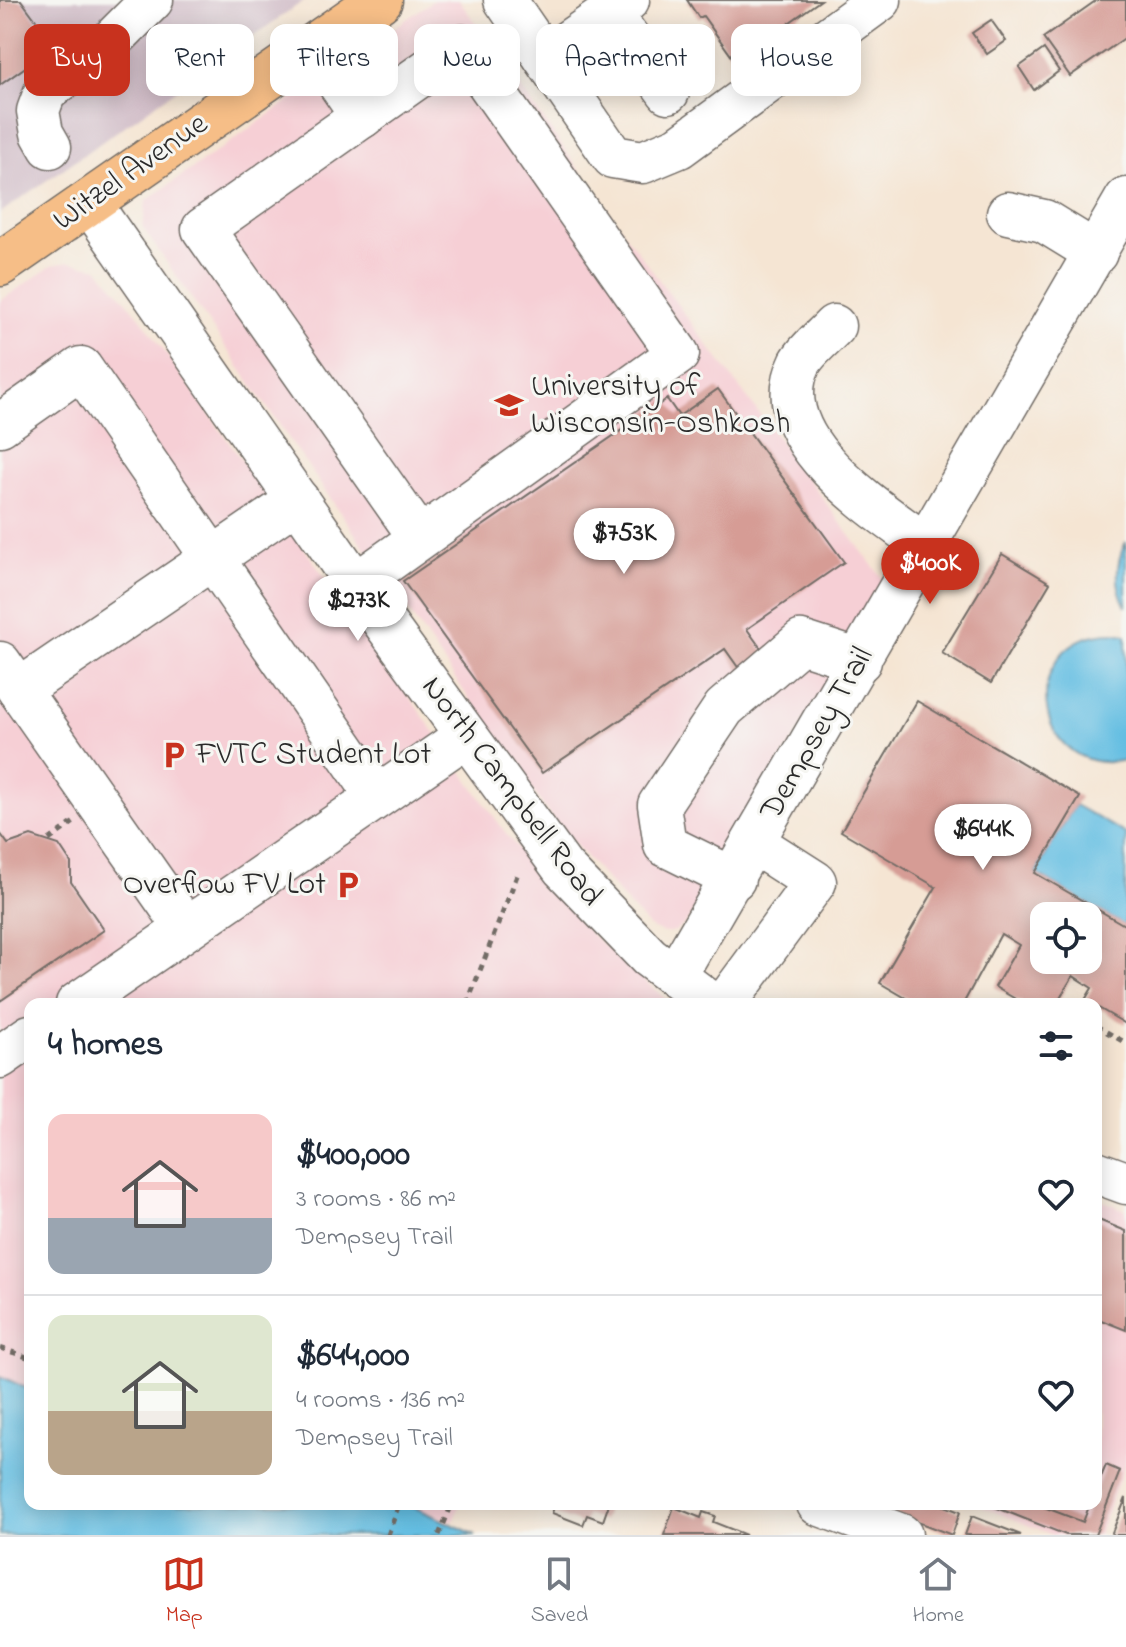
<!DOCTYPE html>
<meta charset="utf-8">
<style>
body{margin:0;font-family:"Indie Flower",sans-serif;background:#f6f6f7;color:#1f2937;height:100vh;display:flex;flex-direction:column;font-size:30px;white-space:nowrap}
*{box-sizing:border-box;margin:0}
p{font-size:26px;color:#747a83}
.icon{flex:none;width:44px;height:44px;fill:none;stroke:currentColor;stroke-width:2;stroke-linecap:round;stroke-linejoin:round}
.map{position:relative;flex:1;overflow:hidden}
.drawer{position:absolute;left:24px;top:998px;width:1078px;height:512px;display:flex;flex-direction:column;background:#fff;border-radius:16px;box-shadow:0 4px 20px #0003}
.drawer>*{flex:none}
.guide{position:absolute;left:24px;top:24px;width:1078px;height:72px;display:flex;gap:16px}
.buttons{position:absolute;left:1030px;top:902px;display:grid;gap:16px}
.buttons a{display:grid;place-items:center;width:72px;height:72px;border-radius:16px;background:#fff;box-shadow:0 4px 20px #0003;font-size:40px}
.price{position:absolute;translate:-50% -68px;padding:0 18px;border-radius:28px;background:#fff;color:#222;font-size:26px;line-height:52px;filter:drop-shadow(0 2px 4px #0008)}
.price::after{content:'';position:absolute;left:50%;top:48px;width:24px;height:18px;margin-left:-12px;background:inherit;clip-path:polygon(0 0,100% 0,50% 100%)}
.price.on{background:#c8321e;color:#fff}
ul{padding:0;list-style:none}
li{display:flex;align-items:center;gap:24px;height:200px;padding:0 24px}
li+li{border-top:2px solid #e0e1e3}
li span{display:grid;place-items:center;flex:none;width:224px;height:160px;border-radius:16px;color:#555}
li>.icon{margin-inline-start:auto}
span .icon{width:96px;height:96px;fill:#fffc;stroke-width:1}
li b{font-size:34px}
h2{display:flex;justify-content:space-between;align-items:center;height:96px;padding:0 24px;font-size:34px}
.tag{padding:0 28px;border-radius:16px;background:#fff;box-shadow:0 4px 20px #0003;font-size:28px;line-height:72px}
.tag.on{background:#c8321e;color:#fff}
.tab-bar{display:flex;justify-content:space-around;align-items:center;height:112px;border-top:2px solid #e0e1e3;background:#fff;font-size:22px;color:#747a83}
.tab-bar a{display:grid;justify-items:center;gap:4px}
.tab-bar .on{color:#c8321e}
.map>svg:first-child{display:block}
.built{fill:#f6cfd5}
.industrial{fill:#d1bdc8}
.water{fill:#64bee2;stroke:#487486;stroke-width:2}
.building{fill:#d69c95;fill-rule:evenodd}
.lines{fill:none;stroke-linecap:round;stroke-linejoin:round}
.minor-casing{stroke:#726c66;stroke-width:45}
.major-casing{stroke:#726c66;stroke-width:47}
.path{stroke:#726c66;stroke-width:5;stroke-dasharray:6 6;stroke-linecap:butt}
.minor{stroke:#fff;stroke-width:42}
.major{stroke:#f6be87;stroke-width:44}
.labels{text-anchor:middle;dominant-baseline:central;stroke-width:6;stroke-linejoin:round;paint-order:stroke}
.street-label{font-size:32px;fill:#2b2b2b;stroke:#f6f6f2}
.poi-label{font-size:32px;fill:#2b2b2b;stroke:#f6f6f2;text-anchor:start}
</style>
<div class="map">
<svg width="1126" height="1535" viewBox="0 0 1126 1535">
<rect width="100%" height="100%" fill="#f6f6f2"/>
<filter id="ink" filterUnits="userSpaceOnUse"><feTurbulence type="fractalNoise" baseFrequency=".0125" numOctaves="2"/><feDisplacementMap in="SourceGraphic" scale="16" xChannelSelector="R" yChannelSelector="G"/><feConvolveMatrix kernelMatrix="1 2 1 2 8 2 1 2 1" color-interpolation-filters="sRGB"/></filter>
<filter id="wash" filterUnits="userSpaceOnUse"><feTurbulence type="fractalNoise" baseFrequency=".006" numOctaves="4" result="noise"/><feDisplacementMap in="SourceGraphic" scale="32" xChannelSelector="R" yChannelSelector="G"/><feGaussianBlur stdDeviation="1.8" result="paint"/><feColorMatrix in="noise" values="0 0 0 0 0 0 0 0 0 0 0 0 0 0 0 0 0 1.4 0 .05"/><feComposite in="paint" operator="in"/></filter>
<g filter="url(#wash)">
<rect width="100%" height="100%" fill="#f5e5d3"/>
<!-- built -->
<g class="built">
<polygon points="434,0 459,0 618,225 885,582 687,922 675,931 664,933 649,927 554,821 143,228 146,201"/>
<polygon points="69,262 98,268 141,318 510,839 591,934 671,1004 30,1004 30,1390 0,1376 0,301 53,265"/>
<polygon points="1096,1199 1126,1210 1126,1462 1098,1535 1053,1535 975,1504 1096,1504"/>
<polygon points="407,1504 460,1504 453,1522"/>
</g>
<!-- industrial -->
<polygon class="industrial" points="0,0 305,0 0,213"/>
<!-- water -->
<g class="water">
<path d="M1126,542V607C1115,586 1115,563 1126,542Z"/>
<path d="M1114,633L1126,635V760C1030,781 1014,633 1114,633Z"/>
<polygon points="1075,805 1126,834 1125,926 1035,873"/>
<polygon points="0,1376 30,1390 30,1504 407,1504 476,1535 0,1535"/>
</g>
<g id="blocks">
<!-- building -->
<g class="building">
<polygon points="0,0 21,0 55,46 0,85"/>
<polygon points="687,0 821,0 735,61 703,16 699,18"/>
<polygon points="1097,0 1126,0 1126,37 1070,76 1043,38"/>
<polygon points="991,20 1006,41 987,54 972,33"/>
<polygon points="1044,49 1059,71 1034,90 1019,67"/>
<polygon points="718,389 844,562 747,629 767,657 742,673 725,649 542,773 403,581 667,399 679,416"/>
<polygon points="1002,554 1050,583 991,683 942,653"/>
<path d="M917,701L1080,797L1035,873L1126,926V1024L1085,1000L1092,988L1073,976L1056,1004H1024L995,987L1019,945L1001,934L963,1004H916L880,983L936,887L841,831ZM1044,916H1088V960H1044Z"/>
<polygon points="0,833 8,844 31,836 59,845 71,863 71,882 104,930 0,1001"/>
<polygon points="1096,1219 1126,1231 1126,1330 1096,1318"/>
<polygon points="1106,1465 1120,1471 1095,1535 1066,1535 987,1504 1036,1504 1083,1522 1090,1504 1096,1504 1096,1489"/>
<polygon points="1126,1498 1126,1535 1111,1535"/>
<polygon points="555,1504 609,1504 603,1521 587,1515 583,1525 552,1513"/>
<polygon points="870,1504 939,1504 960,1512 952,1535"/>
<polygon points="674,1507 701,1518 703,1512 715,1516 713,1522 746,1535 664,1535"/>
<polygon points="972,1516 995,1525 1021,1535 965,1535"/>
</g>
</g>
</g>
<g filter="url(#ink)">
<use href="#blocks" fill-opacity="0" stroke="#726c66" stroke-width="2"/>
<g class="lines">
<defs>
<g id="minor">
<polyline points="505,0 613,157 643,162 679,147 880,0"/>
<polyline points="610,13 668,92"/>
<polyline points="313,46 362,117"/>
<polyline points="545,58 628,0"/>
<polyline points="50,147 42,133 38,111 45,92 106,46 152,0"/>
<polyline points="89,202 356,584 563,868 649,957 712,1004"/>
<polyline points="1008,213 1044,221 1096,253"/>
<path d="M834,326C824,337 807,350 800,363C763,439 877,509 927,546"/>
<polyline points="0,425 81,368 377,796"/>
<path d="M356,584C463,507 571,431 678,354L462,46L203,229L420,538"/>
<polyline points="0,663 185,927"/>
<polyline points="19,690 298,500"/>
<polyline points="734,879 665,845 659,805 724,708 801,642 860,661"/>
<polyline points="675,976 1126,199"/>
<polyline points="77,1004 466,736"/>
<polyline points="725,1004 815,882 754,843"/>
<polyline points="0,1057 30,1036"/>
<polyline points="1096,1172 1126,1183"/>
<polyline points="818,1504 901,1535"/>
</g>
<polyline id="major" points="0,264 380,0"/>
</defs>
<!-- minor casing -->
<use href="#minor" class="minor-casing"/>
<!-- major casing -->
<use href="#major" class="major-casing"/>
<!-- path -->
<g class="path">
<polyline points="49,840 74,822"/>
<polyline points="467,1004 518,873"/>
<polyline points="1096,1026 1126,1043"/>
<polyline points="0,1348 30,1358"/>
<polyline points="388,1535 399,1504"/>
<polyline points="439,1535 452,1504"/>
</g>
<!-- minor -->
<use href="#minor" class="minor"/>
<!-- major -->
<use href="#major" class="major"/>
</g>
</g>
<!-- icons -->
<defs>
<symbol id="university-bare" viewBox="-9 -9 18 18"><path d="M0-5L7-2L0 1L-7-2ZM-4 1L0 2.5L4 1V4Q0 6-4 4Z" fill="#c8321e" stroke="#f6f6f2" stroke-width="2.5" paint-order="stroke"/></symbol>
<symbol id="parking-bare" viewBox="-9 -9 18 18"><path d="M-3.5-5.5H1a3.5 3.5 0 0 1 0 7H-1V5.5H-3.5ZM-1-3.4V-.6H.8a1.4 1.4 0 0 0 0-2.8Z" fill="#c8321e" stroke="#f6f6f2" stroke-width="2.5" paint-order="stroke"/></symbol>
</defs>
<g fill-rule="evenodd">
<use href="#university-bare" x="489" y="385" width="40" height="40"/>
<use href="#parking-bare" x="154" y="735" width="40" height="40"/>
<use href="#parking-bare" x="328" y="865" width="40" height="40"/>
</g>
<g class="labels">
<!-- street labels -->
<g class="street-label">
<text transform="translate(131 173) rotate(-35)">Witzel Avenue</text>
<text transform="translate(818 734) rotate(-60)">Dempsey Trail</text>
<text transform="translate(511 792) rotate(53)">North Campbell Road</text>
</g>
<!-- poi labels -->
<g class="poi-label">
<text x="531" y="387">University of<tspan x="531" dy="37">Wisconsin-Oshkosh</tspan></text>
<text x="196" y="755">FVTC Student Lot</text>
<text x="326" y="885" text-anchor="end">Overflow FV Lot</text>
</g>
</g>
</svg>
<div class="buttons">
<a><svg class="icon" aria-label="locate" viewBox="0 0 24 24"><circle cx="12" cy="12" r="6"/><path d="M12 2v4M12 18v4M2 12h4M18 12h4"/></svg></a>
</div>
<b class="price" style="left:624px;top:576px">$753K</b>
<b class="price on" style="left:930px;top:606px">$400K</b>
<b class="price" style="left:358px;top:643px">$273K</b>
<b class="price" style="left:983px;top:872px">$644K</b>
<div class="guide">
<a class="tag on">Buy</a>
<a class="tag">Rent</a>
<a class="tag">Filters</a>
<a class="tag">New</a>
<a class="tag">Apartment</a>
<a class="tag">House</a>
</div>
<section class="drawer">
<h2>4 homes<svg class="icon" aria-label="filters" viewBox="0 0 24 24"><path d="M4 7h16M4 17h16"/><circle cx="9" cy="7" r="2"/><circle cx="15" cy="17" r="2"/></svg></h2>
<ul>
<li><span style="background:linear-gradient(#f6c9c9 65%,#9aa5b1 0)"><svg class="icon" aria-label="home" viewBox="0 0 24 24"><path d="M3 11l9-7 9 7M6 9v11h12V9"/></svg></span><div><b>$400,000</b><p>3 rooms · 86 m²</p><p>Dempsey Trail</p></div><svg class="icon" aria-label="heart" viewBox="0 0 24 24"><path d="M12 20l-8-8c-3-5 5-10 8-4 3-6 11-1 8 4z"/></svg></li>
<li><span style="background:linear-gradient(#dfe7d0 60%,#b9a48a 0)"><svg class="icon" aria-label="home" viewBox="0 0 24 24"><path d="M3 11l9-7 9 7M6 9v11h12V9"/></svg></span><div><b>$644,000</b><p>4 rooms · 136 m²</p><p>Dempsey Trail</p></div><svg class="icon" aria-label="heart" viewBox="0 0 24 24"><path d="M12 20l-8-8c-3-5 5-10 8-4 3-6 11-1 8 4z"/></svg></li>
</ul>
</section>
</div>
<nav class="tab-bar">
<a class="on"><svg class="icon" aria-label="map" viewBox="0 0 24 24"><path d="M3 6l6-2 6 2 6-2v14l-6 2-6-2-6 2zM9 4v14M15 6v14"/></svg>Map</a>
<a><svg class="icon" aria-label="saved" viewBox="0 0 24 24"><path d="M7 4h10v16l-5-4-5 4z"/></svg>Saved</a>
<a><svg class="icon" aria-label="home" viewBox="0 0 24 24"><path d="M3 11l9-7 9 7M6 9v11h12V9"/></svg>Home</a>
</nav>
